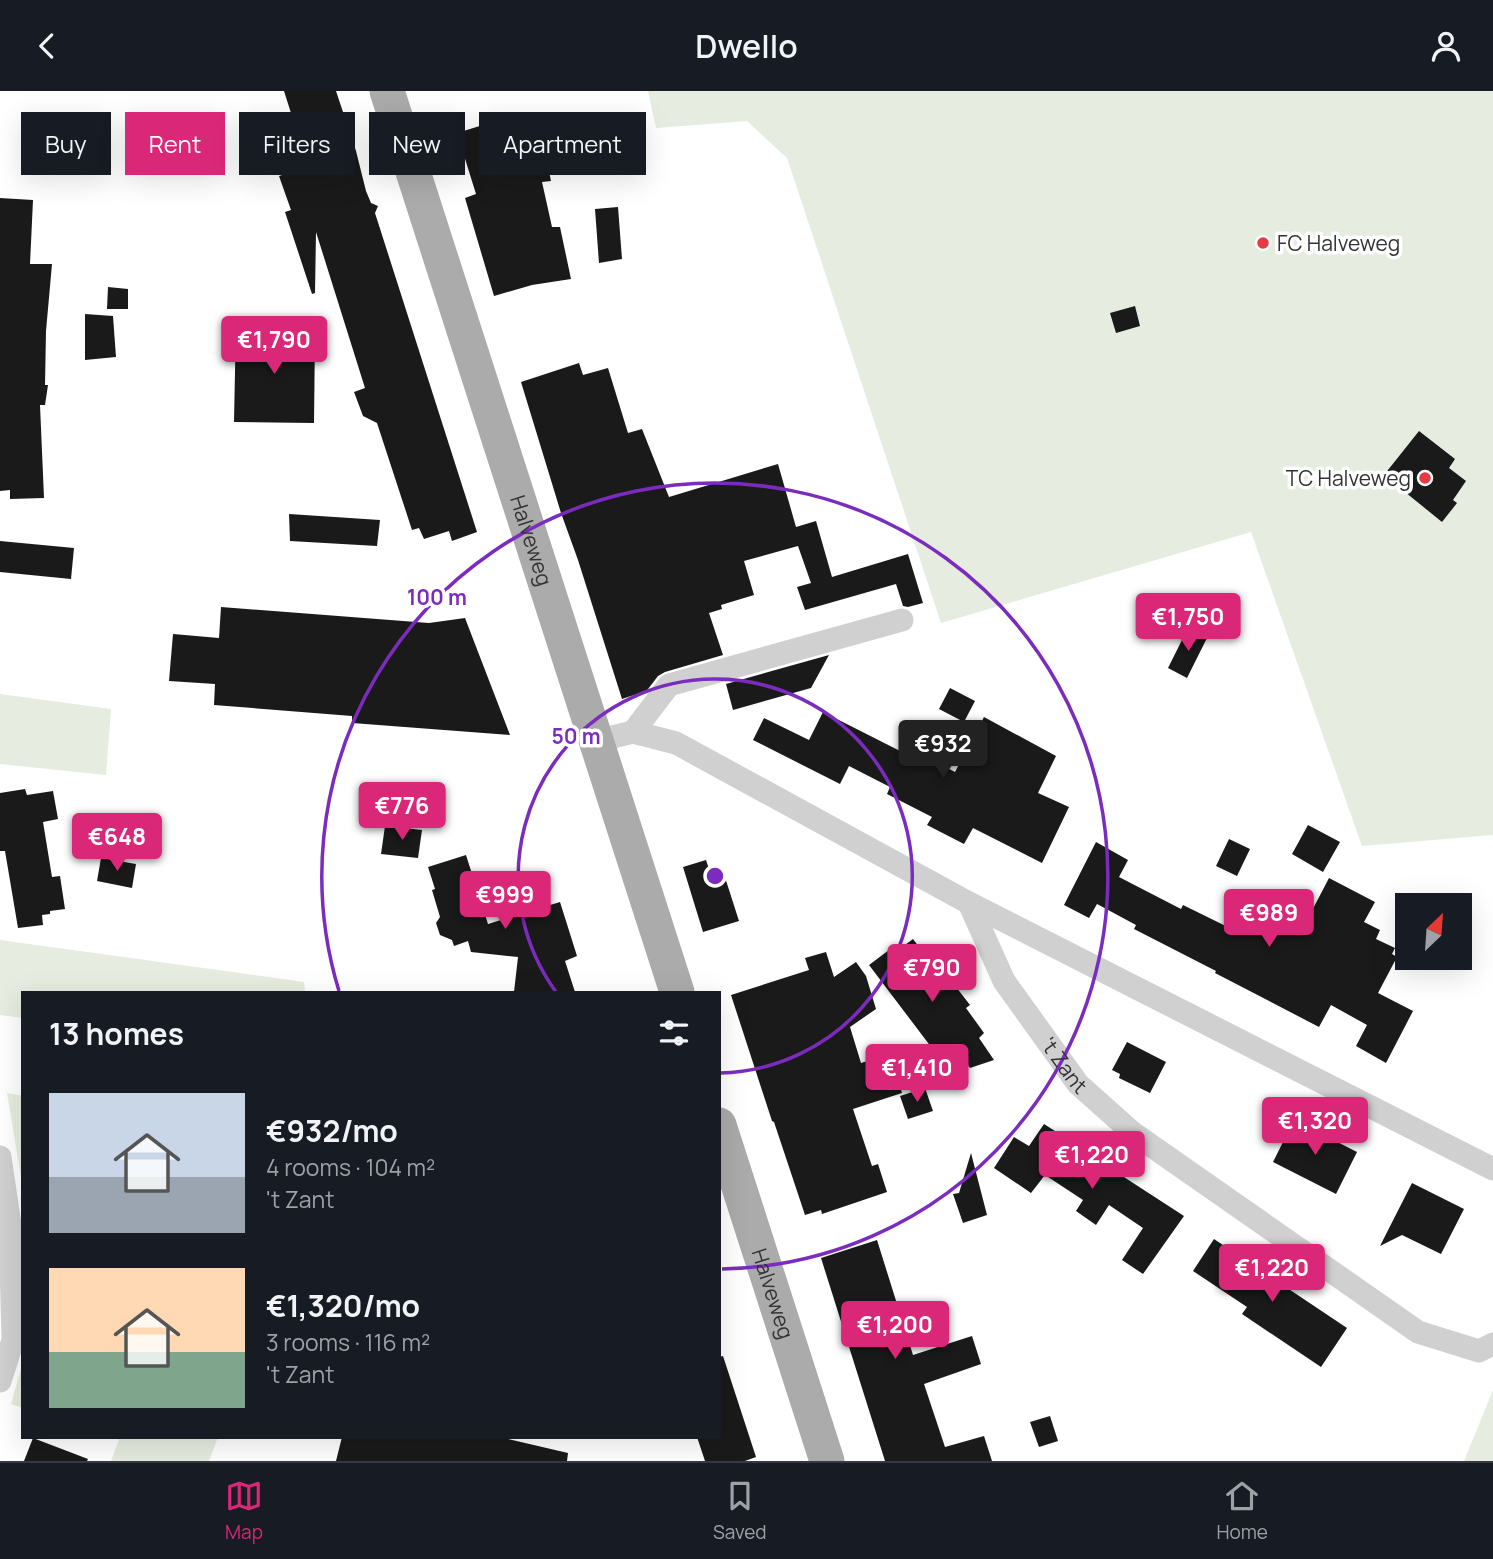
<!DOCTYPE html>
<meta charset="utf-8">
<style>
body{margin:0;font-family:Manrope,sans-serif;background:#20242c;color:#f1f3f6;height:100vh;display:flex;flex-direction:column;font-size:26px;white-space:nowrap}
*{box-sizing:border-box;margin:0}
p{font-size:23px;color:#9ea1a6}
.icon{flex:none;width:38px;height:38px;fill:none;stroke:currentColor;stroke-width:2;stroke-linecap:round;stroke-linejoin:round}
.map{position:relative;flex:1;overflow:hidden}
.sheet{position:absolute;left:21px;top:900px;width:700px;height:448px;display:flex;flex-direction:column;background:#171b24;border-radius:0px;box-shadow:0 7px 28px #0002}
.sheet>*{flex:none}
.hud{position:absolute;left:21px;top:21px;width:700px;height:63px;display:flex;gap:14px}
.needle{width:46px;rotate:25deg}
.controls{position:absolute;left:1395px;top:802px;display:grid;gap:14px}
.controls a{display:grid;place-items:center;width:77px;height:77px;border-radius:0px;background:#171b24;box-shadow:0 7px 28px #0002;font-size:35px}
.price{position:absolute;translate:-50% -60px;padding:0 16px;border-radius:7px;background:#db2777;color:#fff;font-size:23px;line-height:46px;filter:drop-shadow(0 2px 4px #0008)}
.price::after{content:'';position:absolute;left:50%;top:42px;width:21px;height:16px;margin-left:-10px;background:inherit;clip-path:polygon(0 0,100% 0,50% 100%)}
.price.selected{background:#222;color:#fff}
ul{padding:0;list-style:none}
li{display:flex;align-items:center;gap:21px;height:175px;padding:0 28px}
li span{display:grid;place-items:center;flex:none;width:196px;height:140px;border-radius:0px;color:#555}
li>.icon{margin-inline-start:auto}
span .icon{width:84px;height:84px;fill:#fffc;stroke-width:1}
li b{font-size:30px}
h2{display:flex;justify-content:space-between;align-items:center;height:84px;padding:0 28px;font-size:30px}
.tag{padding:0 24px;border-radius:0px;background:#171b24;box-shadow:0 7px 28px #0002;font-size:24px;line-height:63px}
.tag.selected{background:#db2777;color:#fff}
header{display:flex;justify-content:space-between;align-items:center;height:91px;padding:0 28px;background:#171b24;font-size:32px;font-weight:600}
.menu{display:flex;justify-content:space-around;align-items:center;height:98px;border-top:2px solid #363941;background:#171b24;font-size:19px;color:#9ea1a6}
.menu a{display:grid;justify-items:center;gap:4px}
.menu .selected{color:#db2777}
.map>svg:first-child{display:block}
.green{fill:#e6ecdf}
.building{fill:#1a1a1a}
.lines{fill:none;stroke-linecap:round;stroke-linejoin:round}
.street{stroke:#d0d0d0;stroke-width:23}
.primary{stroke:#ababab;stroke-width:35}
.ring{fill:none;stroke:#7b2cbf;stroke-width:3.5}
.poi-dot{fill:#e63946;stroke:#fff;stroke-width:2.5}
.labels{text-anchor:middle;dominant-baseline:central;stroke-width:7;stroke-linejoin:round;paint-order:stroke}
.poi-label{font-size:21px;fill:#333;stroke:#fff;text-anchor:start}
.street-label{font-size:21px;fill:#333;stroke:#fff}
.centre{fill:#7b2cbf;stroke:#fff;stroke-width:3.5}
.ring-label{font-size:21px;text-anchor:middle;font-weight:bold;fill:#7b2cbf;stroke:#fff;stroke-width:7;stroke-linejoin:round;paint-order:stroke}
</style>
<header><svg class="icon" aria-label="back" viewBox="0 0 24 24"><path d="M15 5l-7 7 7 7"/></svg>Dwello<svg class="icon" aria-label="person" viewBox="0 0 24 24"><circle cx="12" cy="8" r="4"/><path d="M4 21q1-7 8-7t8 7"/></svg></header>
<div class="map">
<svg width="1493" height="1370" viewBox="0 0 1493 1370">
<rect width="100%" height="100%" fill="#fff"/>
<!-- green -->
<g class="green">
<polygon points="648,0 1493,0 1493,744 1362,755 1251,441 941,532 787,67 747,30 656,37"/>
<polygon points="0,603 111,618 106,684 0,673"/>
<polygon points="0,849 304,891 305,901 23,901 23,927 0,924"/>
<polygon points="7,1002 23,1005 23,1097"/>
<polygon points="23,1271 23,1317 11,1313"/>
<polygon points="1493,1299 1493,1370 1464,1370"/>
<polygon points="120,1346 218,1346 209,1370 111,1370"/>
</g>
<!-- building -->
<g class="building">
<polygon points="284,0 336,0 356,60 366,100 371,112 378,115 375,122 477,441 452,450 449,440 424,448 419,437 412,439 377,332 363,325 354,301 365,297 316,141 315,202 312,203 285,121 291,119 279,85 308,76"/>
<polygon points="554,25 557,49 543,51 551,90 542,91 552,136 560,136 571,188 532,194 494,205 465,107 476,103 457,42 496,30"/>
<polygon points="0,107 33,109 30,173 52,173 46,240 45,294 48,294 45,314 40,314 44,407 10,408 10,399 0,400"/>
<polygon points="618,116 622,168 599,172 595,118"/>
<polygon points="108,196 128,198 128,218 107,218"/>
<polygon points="1135,215 1140,235 1116,242 1110,222"/>
<polygon points="85,223 113,225 116,266 85,269"/>
<polygon points="236,230 261,231 261,243 315,243 314,332 234,331"/>
<polygon points="579,272 583,284 608,277 628,342 642,338 669,406 778,373 796,436 816,430 832,486 908,463 923,512 908,516 903,515 896,493 805,519 797,496 811,492 798,455 744,470 754,504 721,514 722,518 709,522 723,564 665,581 658,585 645,602 643,601 622,608 578,469 561,422 521,291"/>
<polygon points="1419,340 1455,368 1449,377 1466,390 1453,409 1457,412 1442,431 1384,384"/>
<polygon points="289,423 380,429 377,455 290,450"/>
<polygon points="0,450 74,457 71,488 0,481"/>
<polygon points="221,516 429,532 465,527 510,644 352,632 352,625 214,614 215,593 169,590 173,543 219,547"/>
<polygon points="1188,537 1207,547 1187,587 1168,577"/>
<polygon points="829,564 811,597 733,619 726,593"/>
<polygon points="950,597 975,610 964,631 939,618"/>
<polygon points="823,621 906,663 909,657 955,681 984,626 1056,665 1038,702 1069,716 1042,772 973,737 964,753 927,734 932,726 887,703 890,696 849,675 840,693 753,649 764,627 809,649"/>
<polygon points="25,698 27,704 53,700 58,728 43,731 52,786 60,785 65,818 50,820 50,823 42,824 43,834 18,837 5,760 0,760 0,702"/>
<polygon points="1308,734 1340,751 1323,781 1292,763"/>
<polygon points="385,735 422,739 418,767 381,763"/>
<polygon points="1229,748 1250,758 1237,785 1216,775"/>
<polygon points="1096,751 1128,769 1119,786 1181,818 1183,814 1240,842 1243,837 1254,843 1263,829 1265,830 1272,815 1305,833 1329,787 1375,811 1364,831 1380,839 1376,848 1395,857 1392,863 1397,866 1378,902 1413,920 1386,972 1356,955 1367,934 1331,914 1319,936 1215,882 1216,880 1134,838 1136,834 1097,813 1089,827 1064,814"/>
<polygon points="466,764 488,833 560,811 577,865 565,870 575,901 514,901 518,866 471,861 468,850 454,855 452,849 440,844 436,832 440,826 432,799 435,798 428,776"/>
<polygon points="101,767 136,773 132,797 97,790"/>
<polygon points="706,769 710,781 722,777 739,830 703,841 683,776"/>
<polygon points="913,848 932,873 936,870 970,914 966,917 984,942 979,947 994,969 970,977 959,962 944,973 869,874 893,856 897,860"/>
<polygon points="826,861 834,886 856,871 866,885 876,918 850,936 861,972 890,963 902,1002 853,1018 872,1075 878,1073 887,1101 822,1123 821,1119 805,1124 774,1031 772,1030 731,904 809,879 805,867"/>
<polygon points="1127,951 1166,971 1150,1002 1119,987 1120,983 1112,979"/>
<polygon points="925,997 933,1020 908,1028 900,1005"/>
<polygon points="1294,1029 1357,1061 1336,1103 1273,1071"/>
<polygon points="1044,1033 1069,1049 1065,1055 1106,1082 1110,1077 1184,1125 1143,1183 1122,1169 1143,1137 1109,1114 1096,1134 1076,1120 1083,1109 1045,1084 1031,1102 994,1077 1014,1046 1029,1055"/>
<polygon points="971,1062 987,1124 963,1132 953,1103 959,1102"/>
<polygon points="1412,1092 1464,1118 1441,1163 1402,1144 1380,1155"/>
<polygon points="1214,1148 1347,1237 1321,1276 1242,1223 1247,1216 1193,1180"/>
<polygon points="877,1149 913,1264 972,1245 981,1273 924,1293 945,1356 984,1345 992,1370 885,1370 821,1167"/>
<polygon points="723,1265 756,1366 745,1370 705,1370 697,1346 719,1346 719,1266"/>
<polygon points="1050,1325 1058,1350 1039,1356 1030,1331"/>
<polygon points="342,1346 500,1346 568,1362 567,1370 336,1370"/>
<polygon points="33,1347 88,1368 87,1370 24,1370"/>
</g>
<g class="lines">
<!-- street -->
<g class="street">
<polyline points="633,641 669,594 902,529"/>
<polyline points="596,650 633,641 676,652 969,812 1493,1078"/>
<path id="s1" d="M969,812L1004,890L1078,993L1133,1042L1418,1241L1479,1260L1493,1253"/>
<polyline points="0,1066 10,1134 13,1249 0,1290"/>
</g>
<!-- primary -->
<g class="primary">
<path id="s2" d="M387,0L677,901"/>
<path id="s3" d="M719,1034L827,1370"/>
</g>
</g>
<!-- distance rings -->
<g class="ring">
<path d="M556 901A197 197 0 1 1 720 982"/>
<path d="M339 900A393 393 0 1 1 722 1178"/>
</g>
<!-- markers -->
<g class="poi-dot">
<circle cx="1263" cy="152" r="7"/>
<circle cx="1425" cy="387" r="7"/>
</g>
<g class="labels">
<!-- poi labels -->
<g class="poi-label">
<text x="1277" y="152">FC Halveweg</text>
<text x="1411" y="387" text-anchor="end">TC Halveweg</text>
</g>
<!-- street labels -->
<g class="street-label">
<text stroke="none"><textPath href="#s2" startOffset="472">Halveweg</textPath></text>
<text stroke="none"><textPath href="#s1" startOffset="189">'t Zant</textPath></text>
<text stroke="none"><textPath href="#s3" startOffset="177">Halveweg</textPath></text>
</g>
</g>
<circle cx="715" cy="785" r="10" class="centre"/>
<g class="ring-label">
<text x="437" y="514">100 m</text>
<text x="576" y="653">50 m</text>
</g>
</svg>
<div class="controls">
<a><svg class="needle" viewBox="-14 -14 28 28"><path d="M0-13l5 13h-10z" fill="#e53935"/><path d="M0 13l5-13h-10z" fill="#9ea1a6"/></svg></a>
</div>
<b class="price" style="left:274px;top:285px">€1,790</b>
<b class="price" style="left:1188px;top:562px">€1,750</b>
<b class="price selected" style="left:943px;top:689px">€932</b>
<b class="price" style="left:402px;top:751px">€776</b>
<b class="price" style="left:117px;top:782px">€648</b>
<b class="price" style="left:505px;top:840px">€999</b>
<b class="price" style="left:1269px;top:858px">€989</b>
<b class="price" style="left:932px;top:913px">€790</b>
<b class="price" style="left:917px;top:1013px">€1,410</b>
<b class="price" style="left:1315px;top:1066px">€1,320</b>
<b class="price" style="left:1092px;top:1100px">€1,220</b>
<b class="price" style="left:1272px;top:1213px">€1,220</b>
<b class="price" style="left:895px;top:1270px">€1,200</b>
<div class="hud">
<a class="tag">Buy</a>
<a class="tag selected">Rent</a>
<a class="tag">Filters</a>
<a class="tag">New</a>
<a class="tag">Apartment</a>
</div>
<section class="sheet">
<h2>13 homes<svg class="icon" aria-label="filters" viewBox="0 0 24 24"><path d="M4 7h16M4 17h16"/><circle cx="9" cy="7" r="2"/><circle cx="15" cy="17" r="2"/></svg></h2>
<ul>
<li><span style="background:linear-gradient(#c9d6e8 60%,#9aa5b1 0)"><svg class="icon" aria-label="home" viewBox="0 0 24 24"><path d="M3 11l9-7 9 7M6 9v11h12V9"/></svg></span><div><b>€932/mo</b><p>4 rooms · 104 m²</p><p>'t Zant</p></div></li>
<li><span style="background:linear-gradient(#ffd9b3 60%,#7fa58c 0)"><svg class="icon" aria-label="home" viewBox="0 0 24 24"><path d="M3 11l9-7 9 7M6 9v11h12V9"/></svg></span><div><b>€1,320/mo</b><p>3 rooms · 116 m²</p><p>'t Zant</p></div></li>
</ul>
</section>
</div>
<nav class="menu">
<a class="selected"><svg class="icon" aria-label="map" viewBox="0 0 24 24"><path d="M3 6l6-2 6 2 6-2v14l-6 2-6-2-6 2zM9 4v14M15 6v14"/></svg>Map</a>
<a><svg class="icon" aria-label="saved" viewBox="0 0 24 24"><path d="M7 4h10v16l-5-4-5 4z"/></svg>Saved</a>
<a><svg class="icon" aria-label="home" viewBox="0 0 24 24"><path d="M3 11l9-7 9 7M6 9v11h12V9"/></svg>Home</a>
</nav>
